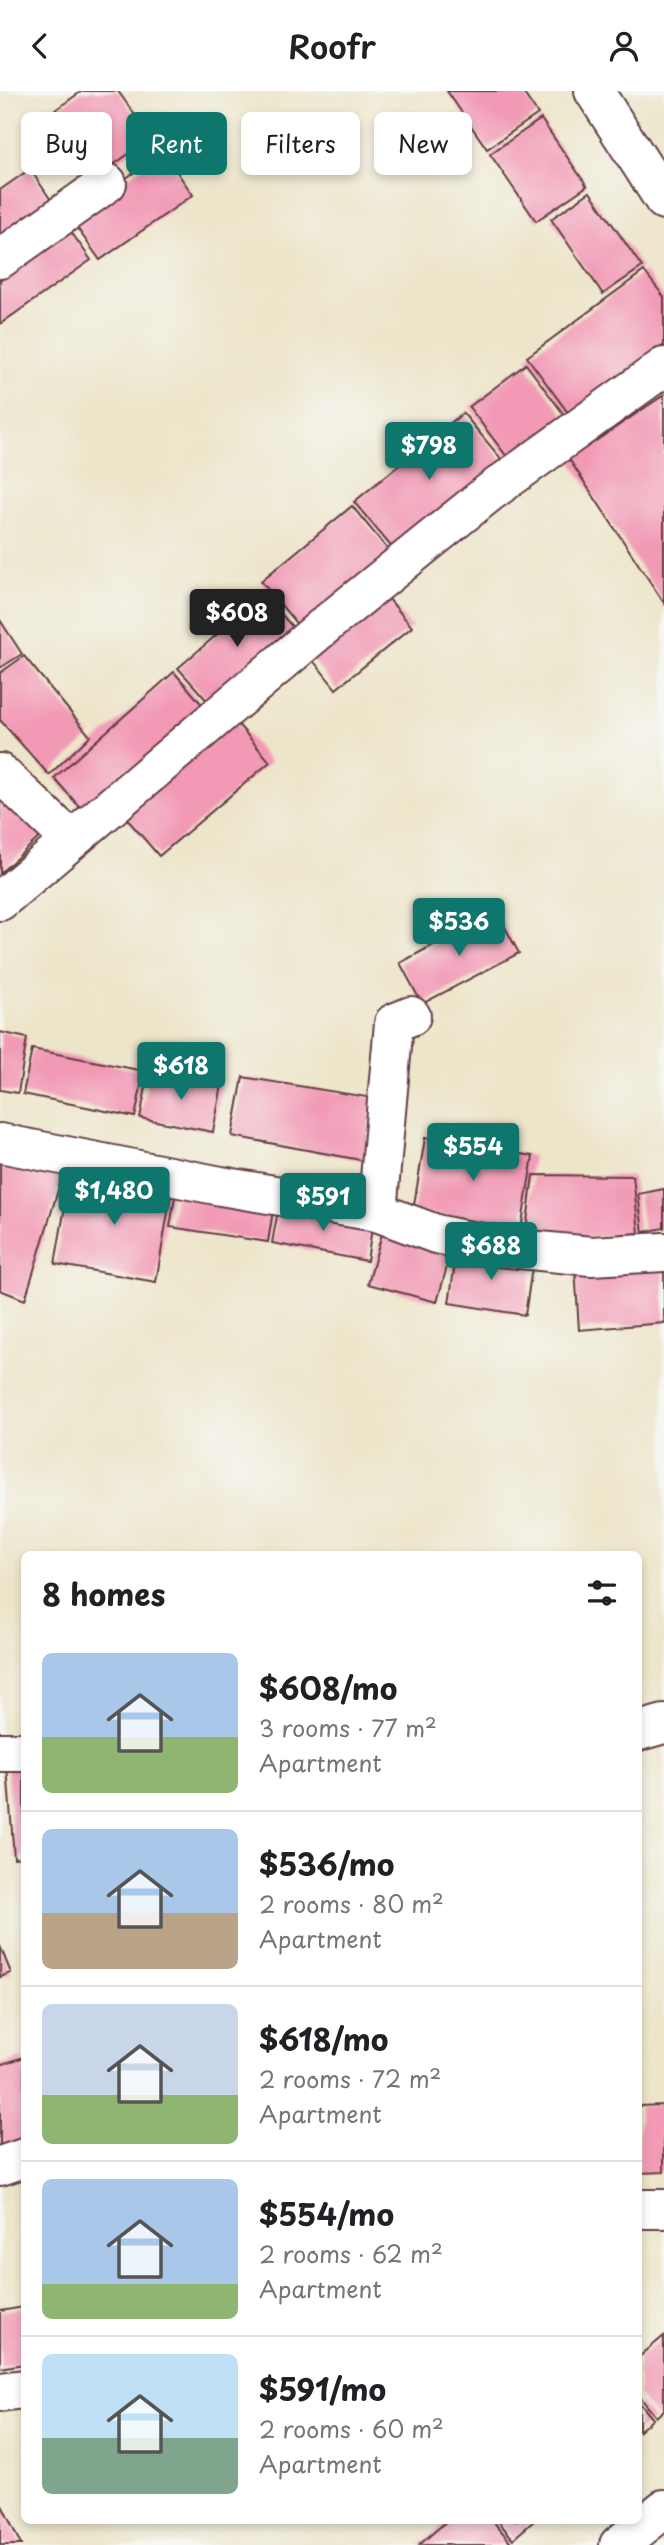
<!DOCTYPE html>
<meta charset="utf-8">
<style>
body{margin:0;font-family:"Playpen Sans",sans-serif;background:#f6f6f6;color:#202124;height:100vh;display:flex;flex-direction:column;font-size:26px;white-space:nowrap}
*{box-sizing:border-box;margin:0}
p{font-size:23px;color:#757577}
.icon{flex:none;width:38px;height:38px;fill:none;stroke:currentColor;stroke-width:2;stroke-linecap:round;stroke-linejoin:round}
.map{position:relative;flex:1;overflow:hidden}
.drawer{position:absolute;left:21px;top:1460px;width:621px;height:973px;display:flex;flex-direction:column;background:#fff;border-radius:10px;box-shadow:0 4px 10px #0003}
.drawer>*{flex:none}
.hud{position:absolute;left:21px;top:21px;width:623px;height:63px;display:flex;gap:14px}
.price{position:absolute;translate:-50% -60px;padding:0 16px;border-radius:7px;background:#0f766e;color:#fff;font-size:23px;line-height:46px;filter:drop-shadow(0 2px 4px #0008)}
.price::after{content:'';position:absolute;left:50%;top:42px;width:21px;height:16px;margin-left:-10px;background:inherit;clip-path:polygon(0 0,100% 0,50% 100%)}
.price.selected{background:#222;color:#fff}
ul{padding:0;list-style:none}
li{display:flex;align-items:center;gap:21px;height:175px;padding:0 21px}
li+li{border-top:2px solid #e0e0e0}
li span{display:grid;place-items:center;flex:none;width:196px;height:140px;border-radius:10px;color:#555}
li>.icon{margin-inline-start:auto}
span .icon{width:84px;height:84px;fill:#fffc;stroke-width:1}
li b{font-size:30px}
h2{display:flex;justify-content:space-between;align-items:center;height:84px;padding:0 21px;font-size:30px}
.tag{padding:0 24px;border-radius:10px;background:#fff;box-shadow:0 4px 10px #0003;font-size:24px;line-height:63px}
.tag.selected{background:#0f766e;color:#fff}
header{display:flex;justify-content:space-between;align-items:center;height:91px;padding:0 21px;background:#fff;font-size:32px;font-weight:600}
.map>svg:first-child{display:block}
.building{fill:#f29ab5}
.lines{fill:none;stroke-linecap:round;stroke-linejoin:round}
.street-casing{stroke:#623d43;stroke-width:42}
.secondary-casing{stroke:#623d43;stroke-width:42}
.street{stroke:#fff;stroke-width:38}
.secondary{stroke:#fff;stroke-width:38}
</style>
<header><svg class="icon" aria-label="back" viewBox="0 0 24 24"><path d="M15 5l-7 7 7 7"/></svg>Roofr<svg class="icon" aria-label="person" viewBox="0 0 24 24"><circle cx="12" cy="8" r="4"/><path d="M4 21q1-7 8-7t8 7"/></svg></header>
<div class="map">
<svg width="664" height="2454" viewBox="0 0 664 2454">
<rect width="100%" height="100%" fill="#f6f6f2"/>
<filter id="ink" filterUnits="userSpaceOnUse"><feTurbulence type="fractalNoise" baseFrequency=".0143" numOctaves="2"/><feDisplacementMap in="SourceGraphic" scale="14" xChannelSelector="R" yChannelSelector="G"/><feConvolveMatrix kernelMatrix="1 2 1 2 8 2 1 2 1" color-interpolation-filters="sRGB"/></filter>
<filter id="wash" filterUnits="userSpaceOnUse"><feTurbulence type="fractalNoise" baseFrequency=".00686" numOctaves="4" result="noise"/><feDisplacementMap in="SourceGraphic" scale="28" xChannelSelector="R" yChannelSelector="G"/><feGaussianBlur stdDeviation="1.57" result="paint"/><feColorMatrix in="noise" values="0 0 0 0 0 0 0 0 0 0 0 0 0 0 0 0 0 1.4 0 .05"/><feComposite in="paint" operator="in"/></filter>
<g filter="url(#wash)">
<rect width="100%" height="100%" fill="#ede5c9"/>
<g id="blocks">
<!-- building -->
<g class="building">
<polygon points="82,0 118,0 151,47 96,86 51,22"/>
<polygon points="447,0 522,0 538,23 487,58"/>
<polygon points="541,28 587,95 536,130 490,63"/>
<polygon points="163,61 193,104 100,169 70,127"/>
<polygon points="30,78 59,121 0,161 0,99"/>
<polygon points="590,101 642,176 603,203 551,128"/>
<polygon points="64,131 91,169 0,233 0,176"/>
<polygon points="644,180 664,206 664,254 569,323 527,266"/>
<polygon points="526,273 565,325 508,367 469,316"/>
<polygon points="664,304 664,512 569,368"/>
<polygon points="463,322 503,370 394,459 354,411"/>
<polygon points="352,415 390,461 300,537 261,490"/>
<polygon points="384,502 412,536 336,598 308,563"/>
<polygon points="264,503 295,539 210,613 178,577"/>
<polygon points="0,529 22,563 0,577"/>
<polygon points="24,565 90,645 49,684 0,629 0,582"/>
<polygon points="174,581 205,617 85,722 54,687"/>
<polygon points="232,626 270,671 159,765 121,721"/>
<polygon points="0,705 42,744 0,782"/>
<polygon points="496,820 519,862 422,913 400,872"/>
<polygon points="0,941 27,947 18,1002 0,999"/>
<polygon points="32,958 144,980 135,1026 23,1003"/>
<polygon points="149,981 222,994 213,1041 140,1027"/>
<polygon points="243,986 373,1007 366,1070 232,1045"/>
<polygon points="425,1047 533,1065 521,1138 413,1120"/>
<polygon points="0,1065 64,1079 25,1209 0,1199"/>
<polygon points="71,1081 172,1098 156,1191 55,1173"/>
<polygon points="533,1084 633,1085 639,1142 583,1147 526,1139"/>
<polygon points="664,1098 664,1137 643,1141 638,1103"/>
<polygon points="176,1099 274,1113 268,1151 170,1136"/>
<polygon points="279,1114 373,1131 367,1170 272,1152"/>
<polygon points="383,1139 452,1158 437,1211 368,1193"/>
<polygon points="457,1159 533,1170 525,1224 449,1212"/>
<polygon points="664,1170 664,1232 579,1239 575,1177"/>
<polygon points="24,1675 24,1766 14,1767 7,1676"/>
<polygon points="0,1855 11,1882 0,1886"/>
<polygon points="24,1966 24,2048 0,2056 0,1974"/>
<polygon points="664,2014 664,2081 639,2082 639,2015"/>
<polygon points="24,2216 24,2273 0,2277 0,2220"/>
<polygon points="664,2245 664,2319 656,2326 639,2305 639,2266"/>
<polygon points="639,2311 653,2328 639,2340"/>
<polygon points="0,2410 21,2454 0,2454"/>
<polygon points="448,2429 492,2429 510,2450 506,2454 419,2454"/>
<polygon points="497,2429 535,2429 513,2448"/>
</g>
</g>
</g>
<g filter="url(#ink)">
<use href="#blocks" fill-opacity="0" stroke="#623d43" stroke-width="2"/>
<g class="lines">
<defs>
<g id="street">
<polyline points="0,168 107,92"/>
<polyline points="0,682 70,748"/>
<polyline points="0,810 330,530 490,401 664,276"/>
<polyline points="0,1052 221,1095 377,1121 436,1143 498,1156 591,1165 664,1161"/>
<polyline points="377,1121 394,932 411,925"/>
<polyline points="639,1640 664,1633"/>
<polyline points="0,1661 24,1661"/>
<polyline points="0,2075 24,2067"/>
<polyline points="639,2118 664,2118"/>
<polyline points="0,2301 24,2298"/>
</g>
<g id="secondary">
<polyline points="594,0 664,109"/>
<polyline points="619,2454 664,2418"/>
</g>
</defs>
<!-- street casing -->
<use href="#street" class="street-casing"/>
<!-- secondary casing -->
<use href="#secondary" class="secondary-casing"/>
<!-- street -->
<use href="#street" class="street"/>
<!-- secondary -->
<use href="#secondary" class="secondary"/>
</g>
</g>
</svg>
<b class="price" style="left:429px;top:391px">$798</b>
<b class="price selected" style="left:237px;top:558px">$608</b>
<b class="price" style="left:459px;top:867px">$536</b>
<b class="price" style="left:181px;top:1011px">$618</b>
<b class="price" style="left:473px;top:1092px">$554</b>
<b class="price" style="left:114px;top:1136px">$1,480</b>
<b class="price" style="left:323px;top:1142px">$591</b>
<b class="price" style="left:491px;top:1191px">$688</b>
<div class="hud">
<a class="tag">Buy</a>
<a class="tag selected">Rent</a>
<a class="tag">Filters</a>
<a class="tag">New</a>
</div>
<section class="drawer">
<h2>8 homes<svg class="icon" aria-label="filters" viewBox="0 0 24 24"><path d="M4 7h16M4 17h16"/><circle cx="9" cy="7" r="2"/><circle cx="15" cy="17" r="2"/></svg></h2>
<ul>
<li><span style="background:linear-gradient(#a9c7e8 60%,#8fb573 0)"><svg class="icon" aria-label="home" viewBox="0 0 24 24"><path d="M3 11l9-7 9 7M6 9v11h12V9"/></svg></span><div><b>$608/mo</b><p>3 rooms · 77 m²</p><p>Apartment</p></div></li>
<li><span style="background:linear-gradient(#a9c7e8 60%,#b9a48a 0)"><svg class="icon" aria-label="home" viewBox="0 0 24 24"><path d="M3 11l9-7 9 7M6 9v11h12V9"/></svg></span><div><b>$536/mo</b><p>2 rooms · 80 m²</p><p>Apartment</p></div></li>
<li><span style="background:linear-gradient(#c9d6e8 65%,#8fb573 0)"><svg class="icon" aria-label="home" viewBox="0 0 24 24"><path d="M3 11l9-7 9 7M6 9v11h12V9"/></svg></span><div><b>$618/mo</b><p>2 rooms · 72 m²</p><p>Apartment</p></div></li>
<li><span style="background:linear-gradient(#a9c7e8 75%,#8fb573 0)"><svg class="icon" aria-label="home" viewBox="0 0 24 24"><path d="M3 11l9-7 9 7M6 9v11h12V9"/></svg></span><div><b>$554/mo</b><p>2 rooms · 62 m²</p><p>Apartment</p></div></li>
<li><span style="background:linear-gradient(#bfe0f5 60%,#7fa58c 0)"><svg class="icon" aria-label="home" viewBox="0 0 24 24"><path d="M3 11l9-7 9 7M6 9v11h12V9"/></svg></span><div><b>$591/mo</b><p>2 rooms · 60 m²</p><p>Apartment</p></div></li>
</ul>
</section>
</div>
